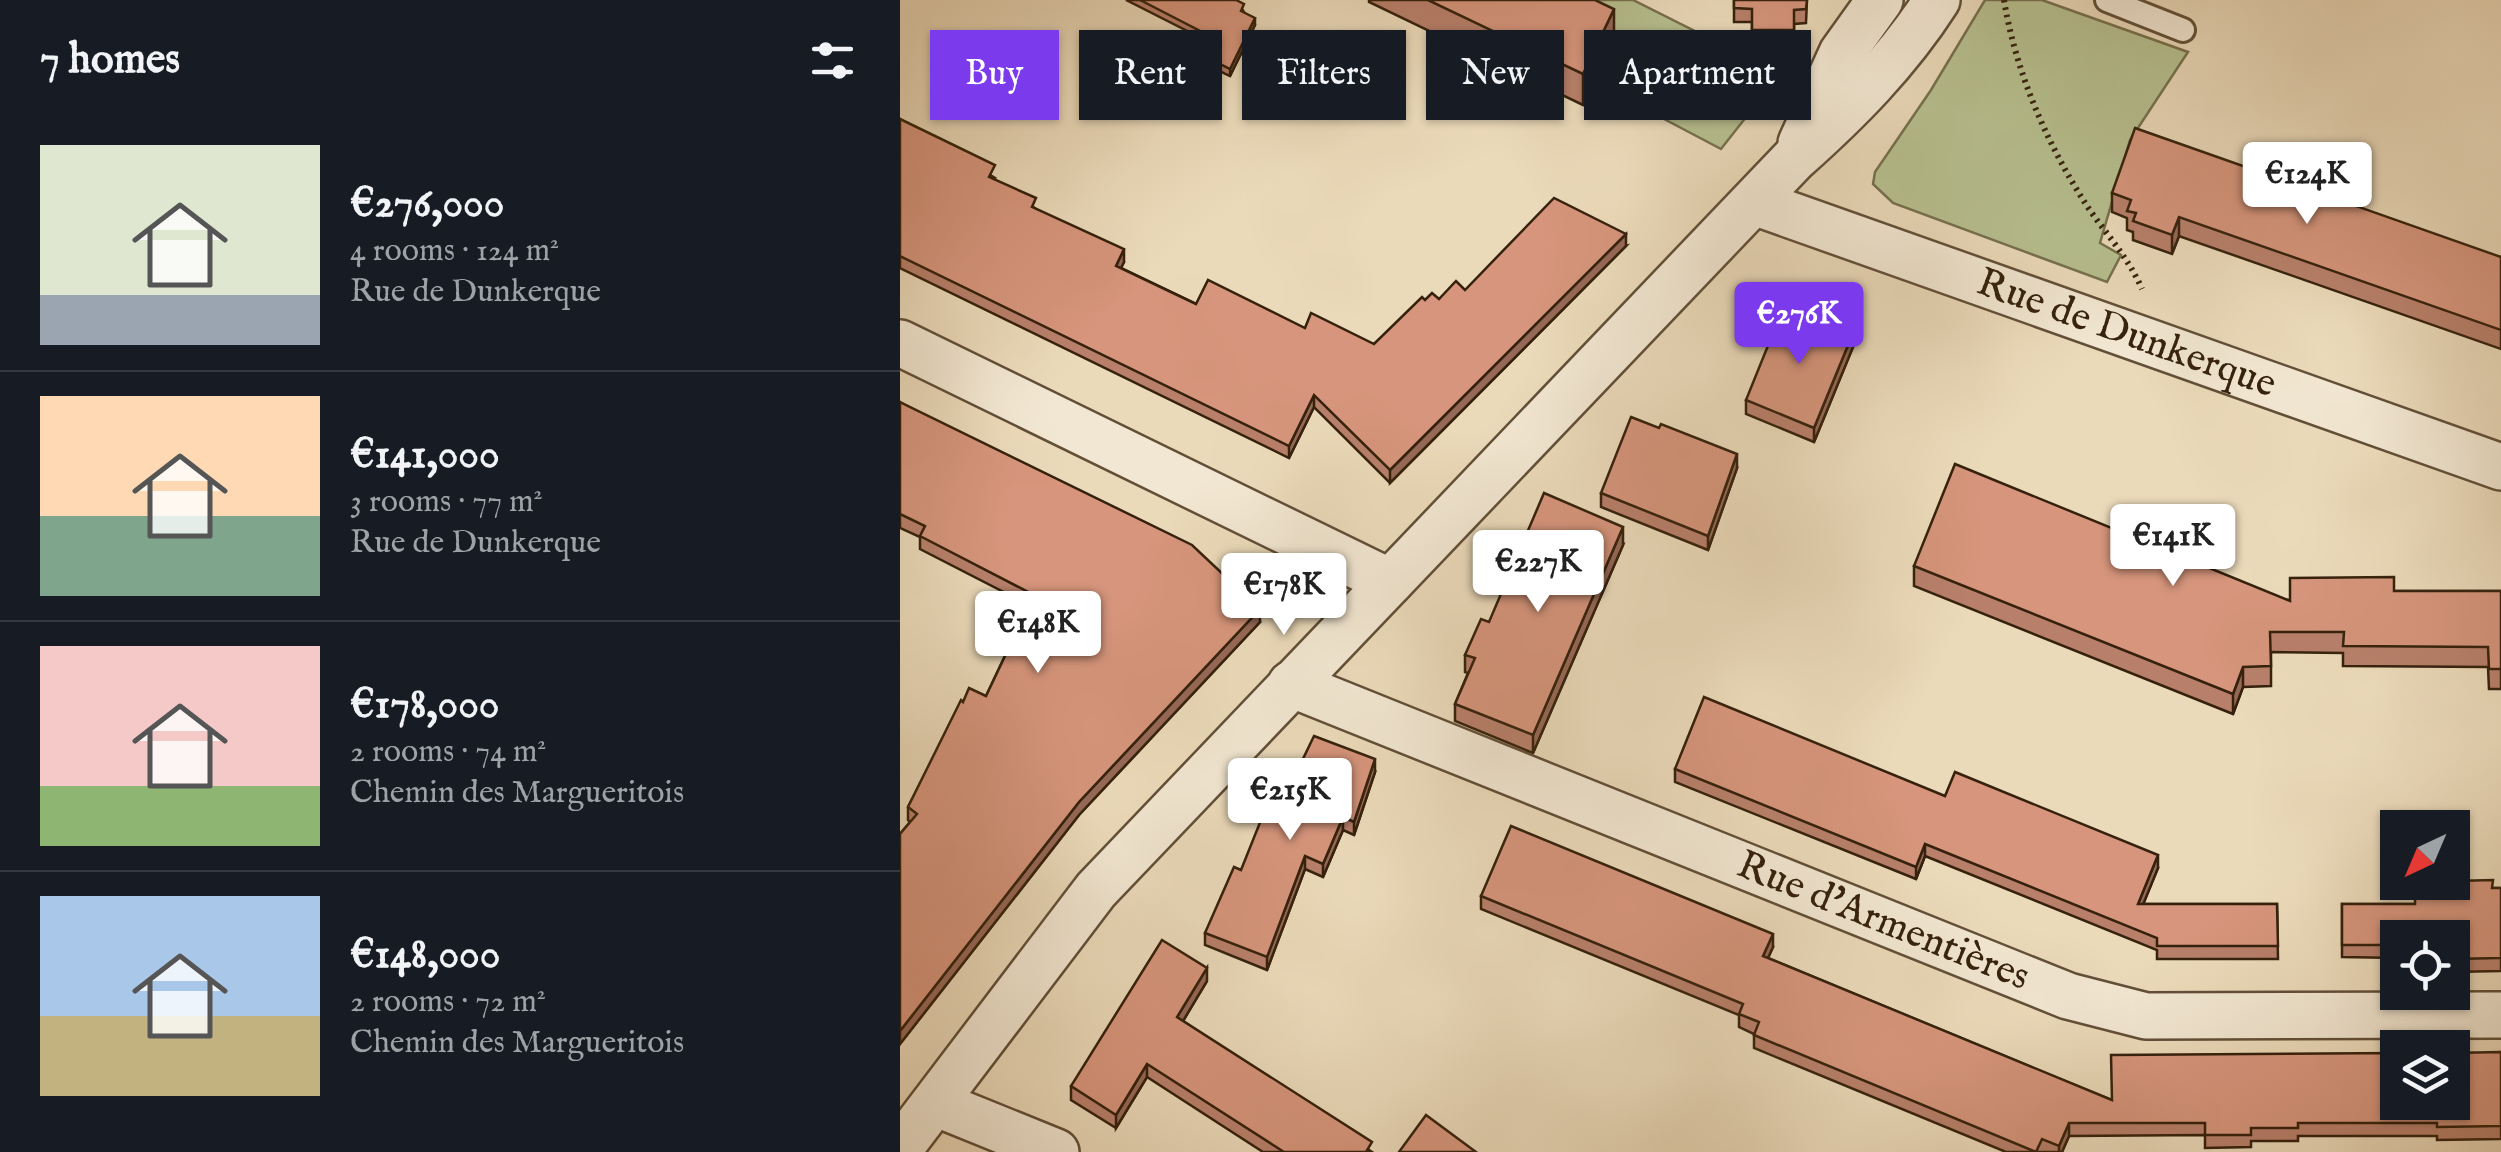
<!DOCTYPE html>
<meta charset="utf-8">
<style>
body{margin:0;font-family:"IM FELL English",serif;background:#20242c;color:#f1f3f6;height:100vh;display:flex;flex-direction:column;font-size:38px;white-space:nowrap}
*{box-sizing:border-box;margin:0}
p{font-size:32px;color:#9ea1a6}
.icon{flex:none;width:55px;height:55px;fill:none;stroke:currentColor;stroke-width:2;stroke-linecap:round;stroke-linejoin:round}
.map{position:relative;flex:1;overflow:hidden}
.sheet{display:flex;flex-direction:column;background:#171b24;width:900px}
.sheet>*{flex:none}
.top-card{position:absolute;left:30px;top:30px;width:950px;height:90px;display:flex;gap:20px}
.needle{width:65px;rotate:224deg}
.controls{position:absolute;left:1480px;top:810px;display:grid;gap:20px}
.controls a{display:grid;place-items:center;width:90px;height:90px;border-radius:0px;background:#171b24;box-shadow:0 2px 8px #0004;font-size:50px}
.price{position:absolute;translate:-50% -85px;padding:0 22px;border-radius:10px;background:#fff;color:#222;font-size:32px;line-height:65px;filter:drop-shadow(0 2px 5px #0008)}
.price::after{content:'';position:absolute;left:50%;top:60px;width:30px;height:22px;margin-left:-15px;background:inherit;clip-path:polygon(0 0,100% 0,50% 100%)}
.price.active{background:#7c3aed;color:#fff}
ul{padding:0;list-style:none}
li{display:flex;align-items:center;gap:30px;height:250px;padding:0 40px}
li+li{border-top:2px solid #363941}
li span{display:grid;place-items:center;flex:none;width:280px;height:200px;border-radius:0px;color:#555}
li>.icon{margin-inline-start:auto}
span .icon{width:120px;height:120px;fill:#fffc;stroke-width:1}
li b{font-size:42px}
h2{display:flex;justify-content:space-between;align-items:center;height:120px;padding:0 40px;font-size:42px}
.pill{padding:0 35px;border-radius:0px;background:#171b24;box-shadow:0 2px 8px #0004;font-size:35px;line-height:90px}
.pill.active{background:#7c3aed;color:#fff}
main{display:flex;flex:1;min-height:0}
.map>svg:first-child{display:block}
.green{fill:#b7c090;stroke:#76704e;stroke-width:2.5}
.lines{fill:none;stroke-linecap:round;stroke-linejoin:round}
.service-casing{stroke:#624f38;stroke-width:28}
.minor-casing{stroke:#624f38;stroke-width:50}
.path{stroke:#35210c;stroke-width:6;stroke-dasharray:2.5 5;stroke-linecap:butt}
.service{stroke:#f2e7d2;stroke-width:22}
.minor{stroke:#f2e7d2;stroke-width:45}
.wall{fill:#b8806b;stroke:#35210c;stroke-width:2.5}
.shaded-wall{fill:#966857;stroke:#35210c;stroke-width:2.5}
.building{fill:#d6957c;stroke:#35210c;stroke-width:2.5}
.labels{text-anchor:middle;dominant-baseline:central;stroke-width:8;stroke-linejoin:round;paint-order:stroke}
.street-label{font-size:40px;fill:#35210c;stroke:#f2e7d2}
</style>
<main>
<section class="sheet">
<h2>7 homes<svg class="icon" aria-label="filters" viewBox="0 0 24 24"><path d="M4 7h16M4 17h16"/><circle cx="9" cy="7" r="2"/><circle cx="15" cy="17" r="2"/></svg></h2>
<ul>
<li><span style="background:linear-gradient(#dfe7d0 75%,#9aa5b1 0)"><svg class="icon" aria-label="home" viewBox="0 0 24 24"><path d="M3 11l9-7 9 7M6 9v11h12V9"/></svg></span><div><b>€276,000</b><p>4 rooms · 124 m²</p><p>Rue de Dunkerque</p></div></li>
<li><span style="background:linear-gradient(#ffd9b3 60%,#7fa58c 0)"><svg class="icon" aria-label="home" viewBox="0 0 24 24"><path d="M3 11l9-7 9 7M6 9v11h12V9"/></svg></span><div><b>€141,000</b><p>3 rooms · 77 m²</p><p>Rue de Dunkerque</p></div></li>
<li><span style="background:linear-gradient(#f6c9c9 70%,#8fb573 0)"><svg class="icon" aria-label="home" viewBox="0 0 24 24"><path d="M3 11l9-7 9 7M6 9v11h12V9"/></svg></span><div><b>€178,000</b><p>2 rooms · 74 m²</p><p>Chemin des Margueritois</p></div></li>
<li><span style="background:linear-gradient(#a9c7e8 60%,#c2b280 0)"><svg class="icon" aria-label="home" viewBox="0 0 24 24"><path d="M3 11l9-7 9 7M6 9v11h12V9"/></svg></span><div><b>€148,000</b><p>2 rooms · 72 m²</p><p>Chemin des Margueritois</p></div></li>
</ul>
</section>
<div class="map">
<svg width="1601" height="1152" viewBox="0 0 1601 1152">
<rect width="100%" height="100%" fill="#ebdaba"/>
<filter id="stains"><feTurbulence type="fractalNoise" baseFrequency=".002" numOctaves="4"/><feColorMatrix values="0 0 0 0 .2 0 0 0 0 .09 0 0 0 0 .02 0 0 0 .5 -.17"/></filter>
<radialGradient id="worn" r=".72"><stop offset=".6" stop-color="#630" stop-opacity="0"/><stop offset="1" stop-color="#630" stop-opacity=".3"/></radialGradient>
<!-- green -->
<g class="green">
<polygon points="633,0 733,0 880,74 821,149 694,82"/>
<polygon points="1085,0 1142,0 1288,52 1230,140 1200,243 1221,255 1207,282 993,203 973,184 975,172 1031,90"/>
</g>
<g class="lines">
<defs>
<polyline id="service" points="1207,0 1283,30"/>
<g id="minor">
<polyline points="901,143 942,53 980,0"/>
<path id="s1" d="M854,202L1601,467"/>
<polyline points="0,343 490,582"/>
<path id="s2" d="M391,684L1168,996L1246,1016L1601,1015"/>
<polyline points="35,1103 156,1152"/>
<path d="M0,1148L196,890L894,159C948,111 998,61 1037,0"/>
</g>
</defs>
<!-- service casing -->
<use href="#service" class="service-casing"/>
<!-- minor casing -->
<use href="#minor" class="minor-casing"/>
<!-- path -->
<path class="path" d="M1104,0C1116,73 1147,144 1187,206C1206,234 1228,257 1242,289"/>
<!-- service -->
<use href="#service" class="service"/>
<!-- minor -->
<use href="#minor" class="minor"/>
</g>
<!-- wall -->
<g class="wall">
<polygon points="226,0 336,0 344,12 355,25 330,76 297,60 297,52 303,39"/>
<polygon points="469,0 695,0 714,39 683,105 469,2"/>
<polygon points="834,0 907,0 906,23 894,24 894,44 852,44 852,22 834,22"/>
<polygon points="0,119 95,178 94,179 136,209 224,262 221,268 296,304 474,344 525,300 539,299 565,290 726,246 490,483 414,407 389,458 0,268"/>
<polygon points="1212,193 1601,257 1601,349 1279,236 1272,254 1233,240 1233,232 1227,230 1227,218 1212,212"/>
<polygon points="953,347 914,442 846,414 846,400"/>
<polygon points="0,402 360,622 179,815 0,1044 0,834 10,822 8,820 8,807 63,702 86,696 129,605 20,549 20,537 0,528"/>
<polygon points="837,468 808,550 701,507 701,493"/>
<polygon points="723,545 633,753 555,721 555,704 568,673 565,672 565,655 589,622"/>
<polygon points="1014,566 1390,600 1494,591 1601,591 1601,689 1589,689 1588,667 1443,666 1443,653 1371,652 1371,686 1343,687 1333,714 1014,586"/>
<polygon points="775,769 1258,868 1243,904 1377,904 1378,959 1257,959 1257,950 1025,856 1016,879 775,782"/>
<polygon points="475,772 454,835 443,830 423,877 405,869 367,970 305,945 305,933 386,794"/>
<polygon points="1592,888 1601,888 1601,971 1552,972 1552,938 1498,938 1498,958 1442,957 1442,904 1515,904"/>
<polygon points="581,896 873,947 868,958 1211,1100 1601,1052 1601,1139 1537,1140 1537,1136 1398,1136 1398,1141 1351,1141 1351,1147 1305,1148 1305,1135 1169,1136 1162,1152 1106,1152 854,1048 854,1034 839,1027 839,1015 581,909"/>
<polygon points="307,981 283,1021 472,1152 363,1152 247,1077 216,1128 171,1100 171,1086"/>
</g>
<!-- shaded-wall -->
<g class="shaded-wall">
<polygon points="714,9 714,39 683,105 683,74"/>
<polygon points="355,18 355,25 330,76 330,69"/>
<polygon points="1279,217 1279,236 1272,254 1272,235"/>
<polygon points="726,234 726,246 490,483 490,470"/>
<polygon points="224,249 224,262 216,278 216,266"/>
<polygon points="953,333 953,347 914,442 914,428"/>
<polygon points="414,395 414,407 389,458 389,446"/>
<polygon points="837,454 837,468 808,550 808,536"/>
<polygon points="723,527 723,545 633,753 633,735"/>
<polygon points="360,609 360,622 179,815 0,1044 0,1031 179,802"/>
<polygon points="1343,667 1343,687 1333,714 1333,694"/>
<polygon points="475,759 475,772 454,835 454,822"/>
<polygon points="443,817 443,830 423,877 423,864"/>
<polygon points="1025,844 1025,856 1016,879 1016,867"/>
<polygon points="1258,855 1258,868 1238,917 1238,904"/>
<polygon points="405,856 405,869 367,970 367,957"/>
<polygon points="873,934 873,947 863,969 863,956"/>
<polygon points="307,968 307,981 277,1031 277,1017"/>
<polygon points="247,1064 247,1077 216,1128 216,1115"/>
<polygon points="1169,1123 1169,1136 1162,1152 1159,1152 1159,1146"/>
</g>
<!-- building -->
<g class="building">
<polygon points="240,0 336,0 344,4 341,11 355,18 330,69 297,52 306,34"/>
<polygon points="528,0 695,0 714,9 683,74"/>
<polygon points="834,0 907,0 906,9 894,10 894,30 852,30 852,9 834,8"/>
<polygon points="0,119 95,165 89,177 136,198 132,207 224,249 216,266 296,304 308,280 405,328 411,313 474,344 522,297 525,300 532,293 539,299 556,281 565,290 654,198 726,234 490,470 414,395 389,446 0,256"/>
<polygon points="1235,128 1601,257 1601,330 1279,217 1272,235 1233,221 1236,213 1227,211 1231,200 1212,193"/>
<polygon points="884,306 953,333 914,428 846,400"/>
<polygon points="0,402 292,545 360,609 179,802 0,1031 0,834 17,814 8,807 61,700 63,702 69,688 86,696 134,595 20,536 25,526 0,514"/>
<polygon points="731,417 759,428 761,424 837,454 808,536 701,493"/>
<polygon points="1055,464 1390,601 1390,578 1494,577 1494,591 1601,591 1601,669 1589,669 1588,647 1443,646 1444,632 1370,632 1371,666 1343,667 1333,694 1014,566"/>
<polygon points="644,493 723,527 633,735 555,704 575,658 565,655 581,619 589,622"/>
<polygon points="804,697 1045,796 1055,772 1258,855 1238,904 1377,904 1378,946 1257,946 1257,938 1025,844 1016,867 775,769"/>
<polygon points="414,736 475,759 454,822 443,817 423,864 405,856 367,957 305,933 334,867 341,870 373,790 386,794"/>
<polygon points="611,826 873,934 863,956 1212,1100 1211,1055 1498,1053 1498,1102 1552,1102 1552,1053 1601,1052 1601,1126 1537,1127 1537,1123 1398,1123 1398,1128 1351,1128 1351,1135 1305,1135 1305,1123 1169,1123 1159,1146 1142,1139 1136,1152 854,1035 859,1022 839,1014 843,1004 581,896"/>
<polygon points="1593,880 1592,888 1601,888 1601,958 1552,959 1552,938 1498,938 1498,945 1442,945 1442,904 1515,904 1515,882"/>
<polygon points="262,940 307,968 277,1017 472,1142 466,1152 384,1152 247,1064 216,1115 171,1086"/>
<polygon points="526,1115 576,1152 499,1152"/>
</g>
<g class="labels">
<!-- street labels -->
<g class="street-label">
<text stroke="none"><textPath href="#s1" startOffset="395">Rue de Dunkerque</textPath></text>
<text stroke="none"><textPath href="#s2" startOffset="638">Rue d'Armentières</textPath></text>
</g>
</g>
<rect width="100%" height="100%" filter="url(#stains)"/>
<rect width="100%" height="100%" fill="url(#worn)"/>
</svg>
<div class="controls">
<a><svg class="needle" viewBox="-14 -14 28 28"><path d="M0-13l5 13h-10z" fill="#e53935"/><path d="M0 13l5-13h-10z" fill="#9ea1a6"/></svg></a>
<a><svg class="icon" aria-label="locate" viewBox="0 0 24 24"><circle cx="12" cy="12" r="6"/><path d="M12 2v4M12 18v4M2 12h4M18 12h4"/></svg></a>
<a><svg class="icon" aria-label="layers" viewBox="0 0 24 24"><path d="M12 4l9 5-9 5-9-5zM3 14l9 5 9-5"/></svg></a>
</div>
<b class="price" style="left:1407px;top:227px">€124K</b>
<b class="price active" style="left:899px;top:367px">€276K</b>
<b class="price" style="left:1273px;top:589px">€141K</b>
<b class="price" style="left:638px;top:615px">€227K</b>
<b class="price" style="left:384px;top:638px">€178K</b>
<b class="price" style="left:138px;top:676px">€148K</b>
<b class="price" style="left:390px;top:843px">€215K</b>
<div class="top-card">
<a class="pill active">Buy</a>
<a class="pill">Rent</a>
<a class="pill">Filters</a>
<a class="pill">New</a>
<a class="pill">Apartment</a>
</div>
</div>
</main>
